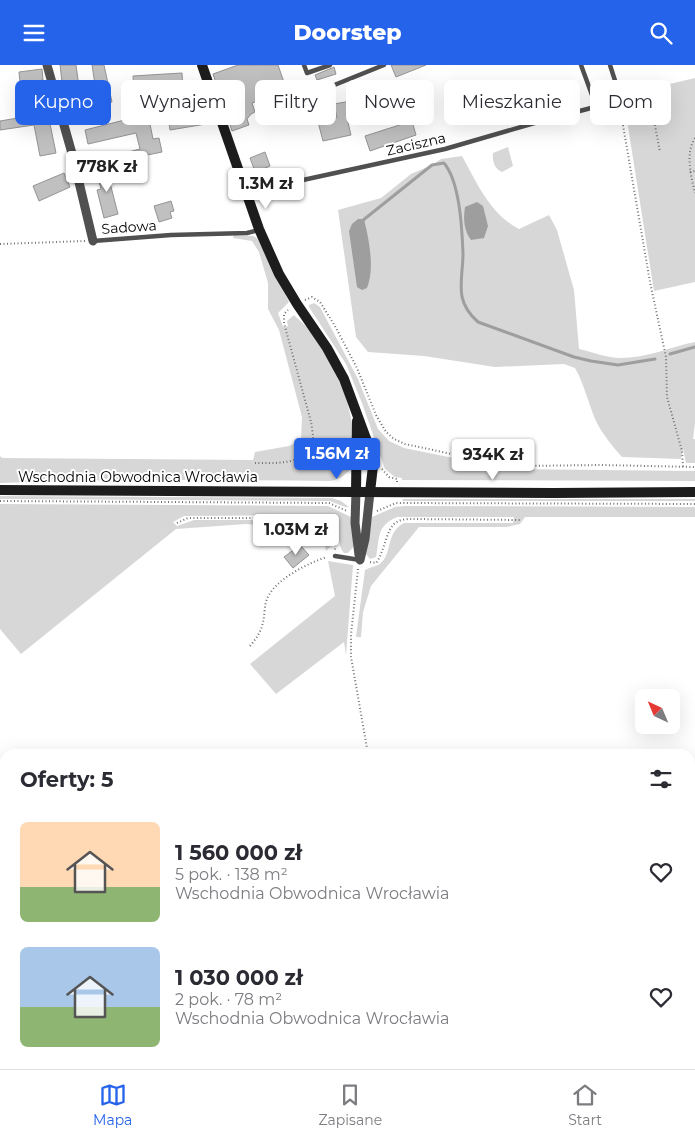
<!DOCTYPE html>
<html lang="pl">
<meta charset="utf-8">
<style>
body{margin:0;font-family:Montserrat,sans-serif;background:#f2f2f3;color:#2b2b33;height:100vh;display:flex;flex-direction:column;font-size:19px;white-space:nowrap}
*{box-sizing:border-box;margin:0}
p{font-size:16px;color:#7c7c81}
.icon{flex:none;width:28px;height:28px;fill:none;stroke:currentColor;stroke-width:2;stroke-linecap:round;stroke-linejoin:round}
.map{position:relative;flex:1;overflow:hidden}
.side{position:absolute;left:0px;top:684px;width:695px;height:321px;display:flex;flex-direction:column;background:#fff;border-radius:15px 15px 0 0;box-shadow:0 5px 20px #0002}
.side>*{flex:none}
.guide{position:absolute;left:15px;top:15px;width:665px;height:45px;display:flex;gap:10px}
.needle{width:32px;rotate:316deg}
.buttons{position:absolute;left:635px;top:624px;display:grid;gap:10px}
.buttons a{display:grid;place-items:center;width:45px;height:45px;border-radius:8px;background:#fff;box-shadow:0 5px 20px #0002;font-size:25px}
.price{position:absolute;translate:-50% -42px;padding:0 11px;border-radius:5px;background:#fff;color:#222;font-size:16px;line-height:32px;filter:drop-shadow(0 1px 2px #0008)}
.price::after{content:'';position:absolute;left:50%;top:30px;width:15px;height:11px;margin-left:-8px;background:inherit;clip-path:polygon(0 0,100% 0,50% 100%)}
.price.active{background:#2563eb;color:#fff}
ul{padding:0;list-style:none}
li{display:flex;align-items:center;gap:15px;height:125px;padding:0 20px}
li span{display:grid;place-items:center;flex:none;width:140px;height:100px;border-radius:8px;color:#555}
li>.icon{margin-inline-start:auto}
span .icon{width:60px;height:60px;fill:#fffc;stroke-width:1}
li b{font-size:21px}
h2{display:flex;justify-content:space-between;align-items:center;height:60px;padding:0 20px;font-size:21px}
.tag{padding:0 18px;border-radius:8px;background:#fff;box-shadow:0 5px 20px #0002;font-size:18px;line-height:45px}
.tag.active{background:#2563eb;color:#fff}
header{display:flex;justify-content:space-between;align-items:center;height:65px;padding:0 20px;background:#2563eb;color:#fff;font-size:22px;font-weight:800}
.menu{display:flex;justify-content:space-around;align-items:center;height:70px;border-top:1px solid #e1e1e2;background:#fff;font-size:14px;color:#7c7c81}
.menu a{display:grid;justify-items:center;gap:2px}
.menu .active{color:#2563eb}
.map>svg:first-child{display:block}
.green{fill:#d7d7d7}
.water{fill:#9e9e9e}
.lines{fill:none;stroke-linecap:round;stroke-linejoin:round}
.stream{stroke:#9e9e9e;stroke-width:3}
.building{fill:#c0c0c0;stroke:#949494}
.path{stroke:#727272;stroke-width:2;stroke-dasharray:1 2.5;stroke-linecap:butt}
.lane{stroke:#505050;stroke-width:4.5}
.street{stroke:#505050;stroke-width:9}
.secondary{stroke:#1d1d1d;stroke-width:10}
.labels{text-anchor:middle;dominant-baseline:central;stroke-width:4;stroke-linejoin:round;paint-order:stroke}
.street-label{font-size:14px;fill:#000;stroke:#fff}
</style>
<header><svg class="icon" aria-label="menu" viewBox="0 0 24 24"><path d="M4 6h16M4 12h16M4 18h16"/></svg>Doorstep<svg class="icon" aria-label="search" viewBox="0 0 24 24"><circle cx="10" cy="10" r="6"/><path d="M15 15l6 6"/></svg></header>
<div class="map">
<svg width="695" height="1004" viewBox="0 0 695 1004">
<rect width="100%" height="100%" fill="#fff"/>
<!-- green -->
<g class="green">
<polygon points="695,13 695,217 654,226 623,30"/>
<path d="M508,82L513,101L502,107C494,104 492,95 493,88Z"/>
<path d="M462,91C477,118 490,149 519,164L549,150L557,165L574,225L579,284C593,287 607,293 621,293C646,293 671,282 695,277V358L693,374H695V398H686L683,384L681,394L622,392C612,381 601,367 595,354C588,337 584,319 575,303L564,299L495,302L424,291L368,287L356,272L338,145L381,133L411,109L432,100L441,94Z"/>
<path d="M234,170L253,171L257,173L289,237L278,248L283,262L288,261L287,256L294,250C301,257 310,264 315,273C324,287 334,304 341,320C349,338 361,386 350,404C345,411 339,414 331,416C220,415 110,414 0,418V391L2,393L253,395L255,387L289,381L301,375L302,352L279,265L268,244V218L259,187L252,176L233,173Z"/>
<polygon points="314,238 320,242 358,314 378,364 389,376 404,383 508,404 695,406 695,416 402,415 402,413 395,412 385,404 362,338 346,299 309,242 309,240"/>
<polygon points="0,431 332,433 341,436 349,442 345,442 330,436 0,434"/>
<polygon points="402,434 695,434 695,436 403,436"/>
<path d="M0,439L328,441L351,452L354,481L348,488H344C332,473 349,457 323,450L184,451L173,457L177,461L194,455H313C331,458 332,463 332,480L326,486L322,461L311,459L301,466L286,463L246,459L176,464L21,589L0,564Z"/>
<path d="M405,441L695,442V452H525L520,459L507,462H419L371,521L363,547L361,572H356L365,505C370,502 375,502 380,499C393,488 385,468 404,458H513L514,452H397C376,461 380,473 376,492L370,494L366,489L372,452L395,442Z"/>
<polygon points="328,496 353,500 346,590 344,577 276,629 250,599 335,531"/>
</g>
<!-- water -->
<g class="water">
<path d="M477,137L483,141L488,161L484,173L471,175C464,166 463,154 465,142Z"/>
<path d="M358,154H364C369,175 375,203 367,223L362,225L357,222L349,166L352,159Z"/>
</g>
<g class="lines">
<!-- stream -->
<g class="stream">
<path d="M362,156L432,100L444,98C460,117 462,164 463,188C463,216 453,235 478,257L574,292L591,296L618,300L655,294"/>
<polyline points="670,289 695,282"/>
</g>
</g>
<!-- building -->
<g class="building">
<polygon points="60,0 76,0 80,29 96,26 92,0 104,0 112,37 80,43 79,41 72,42 69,25 63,25"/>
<polygon points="238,0 278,0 287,26 252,38 255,47 251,49 247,54 249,60 232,66 213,9"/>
<polygon points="391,0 426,0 396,12"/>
<polygon points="334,2 336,9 317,15 315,10"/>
<polygon points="42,4 43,15 41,15 56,88 40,91 34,60 0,65 0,56 30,51 24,17 20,17 19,7"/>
<polygon points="182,8 183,24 134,28 133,11"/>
<polygon points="351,36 353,48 346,49 351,70 323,76 318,57 337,53 334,39"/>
<polygon points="194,48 195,53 204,51 206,59 170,65 168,52"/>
<polygon points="148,49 153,74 159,73 162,87 128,94 130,104 121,106 119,96 114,97 113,91 140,84 136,68 88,79 85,65"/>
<polygon points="412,56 416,70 370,86 365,71"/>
<polygon points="265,87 270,101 265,103 266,105 256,109 250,93"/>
<polygon points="115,104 118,116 110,118 118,149 104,153 97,125 101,124 97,109"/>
<polygon points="64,108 70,122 39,136 33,121"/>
<polygon points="171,136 174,146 170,147 172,153 159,157 154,141"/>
<polygon points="300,480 309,490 293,503 284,492"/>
</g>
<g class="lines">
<!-- path -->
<g class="path">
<polyline points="649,29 660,87"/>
<polyline points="650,34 647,40 651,45"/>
<polyline points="620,43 650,217 666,292 667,332 682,386 683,402"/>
<path d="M695,73C685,89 691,111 695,128"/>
<polyline points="690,107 695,106"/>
<polyline points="0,179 85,176"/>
<polyline points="305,235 312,232 320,237 335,261 357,303 376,350 386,367 394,374 405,379 489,397 520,401 602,400 695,402"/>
<path d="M255,398C275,398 309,401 313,374C313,369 312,362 311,357L284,258V249L288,245"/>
<polyline points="382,404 389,412 397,414 397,418"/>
<polyline points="0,436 329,438 347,446"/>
<polyline points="377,446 396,438 695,439"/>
<path d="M177,458L188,453H321C338,461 335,469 335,485"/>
<path d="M370,497L376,498C385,487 386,462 397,457C401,454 408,454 413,454L520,455"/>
<polyline points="358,504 351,570 351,592 368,689"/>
<path d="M250,581C256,574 261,567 263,557C265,550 264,541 267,534C274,515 308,498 327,492"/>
<polyline points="690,843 695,839"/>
<polyline points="416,1000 417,1004"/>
<polyline points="474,1004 479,1000"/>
</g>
<!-- lane -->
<g class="lane">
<polyline points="304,0 307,8 330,0"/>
<polyline points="581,0 596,41"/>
<polyline points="610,0 619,28"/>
<polyline points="322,25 384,0"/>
<polyline points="249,134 303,115 445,84 545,55 618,36"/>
<polyline points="93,176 171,170 247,168 259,165"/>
<polyline points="335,491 360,495"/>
</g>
<!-- street -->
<g class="street">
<polyline points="47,0 73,92 93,176"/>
<polyline points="356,427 355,458 359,490"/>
<polyline points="360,495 365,474 370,427"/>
</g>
<!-- secondary -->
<g class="secondary">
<polyline points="202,0 259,164 279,209 297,239 327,283 344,314 371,387 373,401 370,427"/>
<polyline points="0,425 553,428 695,427"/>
<polyline points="356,427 357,356"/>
</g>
</g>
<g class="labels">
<!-- street labels -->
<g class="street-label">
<text transform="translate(416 79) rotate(-13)">Zaciszna</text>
<text transform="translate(129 162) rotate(-4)">Sadowa</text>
<text x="138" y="412">Wschodnia Obwodnica Wrocławia</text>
</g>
</g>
</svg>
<div class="buttons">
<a><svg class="needle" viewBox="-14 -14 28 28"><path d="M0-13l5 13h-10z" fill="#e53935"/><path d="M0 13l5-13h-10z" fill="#7c7c81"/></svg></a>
</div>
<b class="price" style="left:107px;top:128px">778K zł</b>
<b class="price" style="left:266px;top:145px">1.3M zł</b>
<b class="price active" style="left:337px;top:415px">1.56M zł</b>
<b class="price" style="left:493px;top:416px">934K zł</b>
<b class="price" style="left:296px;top:491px">1.03M zł</b>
<div class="guide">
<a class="tag active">Kupno</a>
<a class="tag">Wynajem</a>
<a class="tag">Filtry</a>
<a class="tag">Nowe</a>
<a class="tag">Mieszkanie</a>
<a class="tag">Dom</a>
</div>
<section class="side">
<h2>Oferty: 5<svg class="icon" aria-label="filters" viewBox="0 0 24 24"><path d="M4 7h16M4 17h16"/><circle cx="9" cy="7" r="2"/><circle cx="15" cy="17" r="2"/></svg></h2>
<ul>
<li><span style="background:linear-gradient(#ffd9b3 65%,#8fb573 0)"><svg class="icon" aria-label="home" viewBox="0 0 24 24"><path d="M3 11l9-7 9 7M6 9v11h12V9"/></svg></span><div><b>1 560 000 zł</b><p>5 pok. · 138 m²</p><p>Wschodnia Obwodnica Wrocławia</p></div><svg class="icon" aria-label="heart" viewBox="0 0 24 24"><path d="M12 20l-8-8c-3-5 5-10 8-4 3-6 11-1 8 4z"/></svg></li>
<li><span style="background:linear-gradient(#a9c7e8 60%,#8fb573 0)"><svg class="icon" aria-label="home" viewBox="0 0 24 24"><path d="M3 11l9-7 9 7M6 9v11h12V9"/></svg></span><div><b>1 030 000 zł</b><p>2 pok. · 78 m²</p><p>Wschodnia Obwodnica Wrocławia</p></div><svg class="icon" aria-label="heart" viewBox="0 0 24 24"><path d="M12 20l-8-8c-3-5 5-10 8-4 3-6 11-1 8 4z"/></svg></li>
</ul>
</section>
</div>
<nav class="menu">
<a class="active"><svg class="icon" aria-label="map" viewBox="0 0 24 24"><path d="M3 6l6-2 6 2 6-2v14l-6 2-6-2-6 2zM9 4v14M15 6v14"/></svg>Mapa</a>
<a><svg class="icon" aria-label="saved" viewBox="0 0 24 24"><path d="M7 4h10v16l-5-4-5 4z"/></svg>Zapisane</a>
<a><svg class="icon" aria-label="home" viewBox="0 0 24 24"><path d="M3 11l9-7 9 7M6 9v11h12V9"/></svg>Start</a>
</nav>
